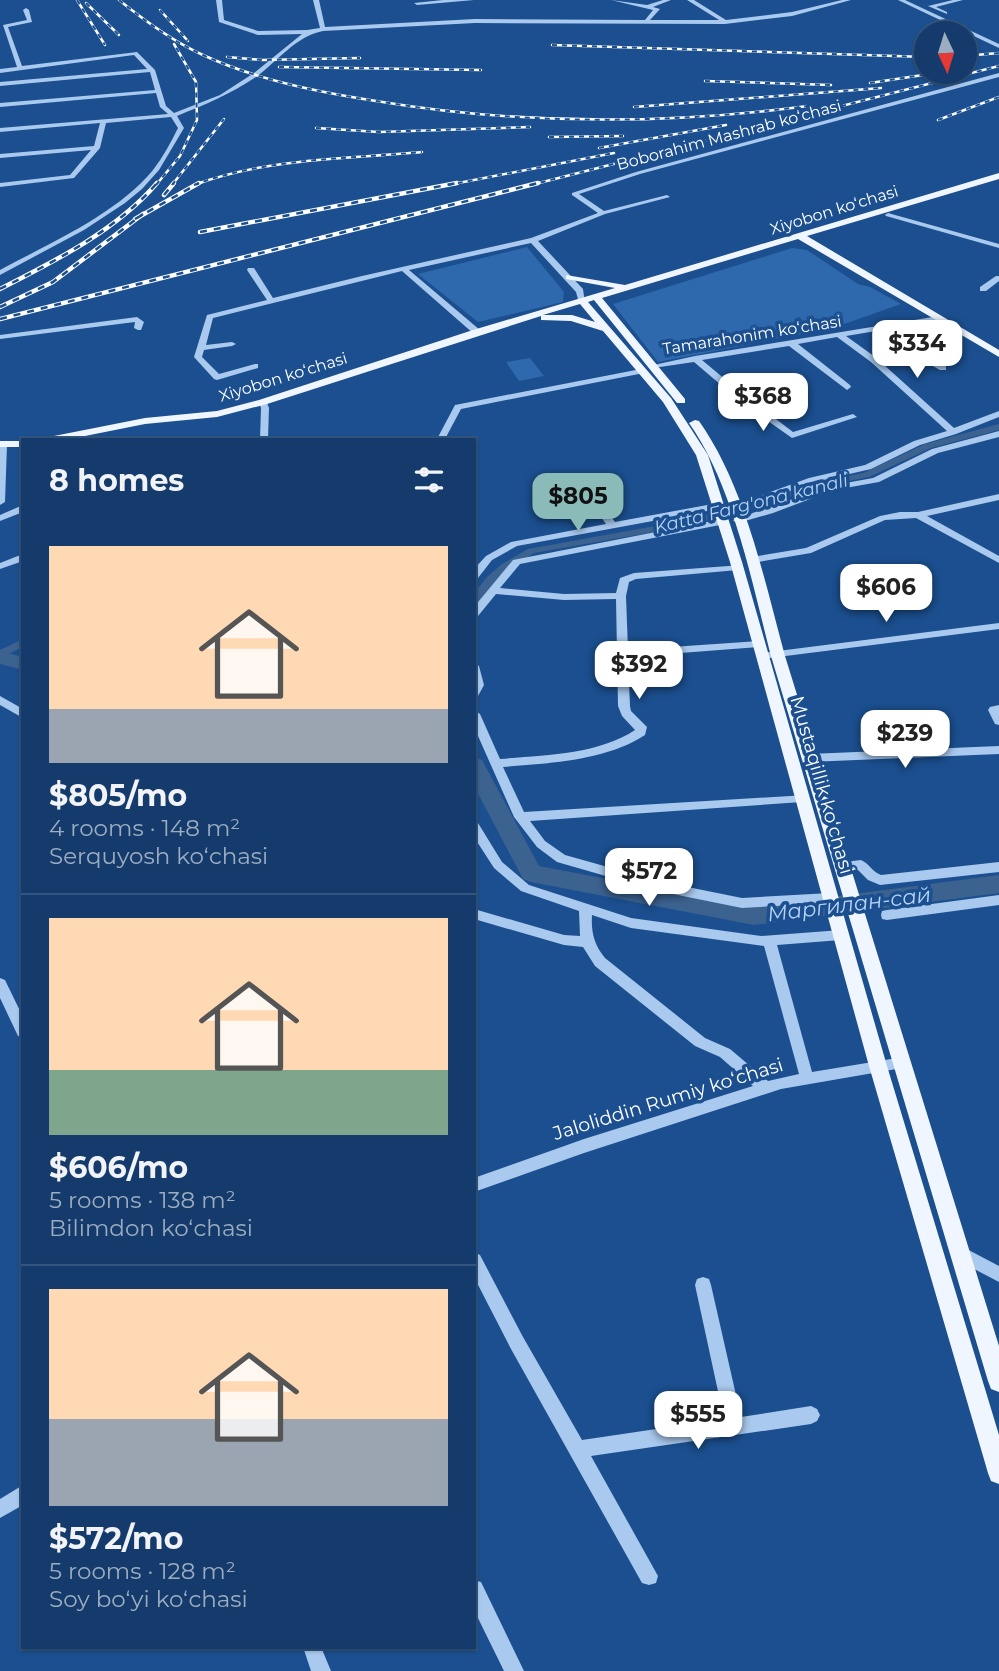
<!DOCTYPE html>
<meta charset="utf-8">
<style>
body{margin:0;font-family:Montserrat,sans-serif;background:#1d4271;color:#f1f3f6;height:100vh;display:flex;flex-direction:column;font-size:26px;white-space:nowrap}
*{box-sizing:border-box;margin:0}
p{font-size:23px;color:#9dadc1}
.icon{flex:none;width:38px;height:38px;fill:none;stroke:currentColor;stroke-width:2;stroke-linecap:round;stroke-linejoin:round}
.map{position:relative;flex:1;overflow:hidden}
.details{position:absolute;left:21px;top:438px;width:455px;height:1211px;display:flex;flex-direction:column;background:#143b6b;border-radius:0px;box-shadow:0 2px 5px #0004,0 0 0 2px #33557e}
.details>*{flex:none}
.needle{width:46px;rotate:176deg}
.fabs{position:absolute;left:914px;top:21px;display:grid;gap:14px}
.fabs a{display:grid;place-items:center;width:63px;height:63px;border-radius:50%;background:#143b6b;box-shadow:0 2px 5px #0004,0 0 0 2px #33557e;font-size:35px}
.price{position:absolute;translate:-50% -60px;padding:0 16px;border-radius:14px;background:#fff;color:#222;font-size:23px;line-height:46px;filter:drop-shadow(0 2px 4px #0008)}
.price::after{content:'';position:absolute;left:50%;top:42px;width:21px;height:16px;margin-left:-10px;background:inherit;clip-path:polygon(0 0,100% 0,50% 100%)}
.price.active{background:#8bbbb9;color:#111}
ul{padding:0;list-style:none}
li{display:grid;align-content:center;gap:14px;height:371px;padding:0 28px}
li+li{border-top:2px solid #33557e}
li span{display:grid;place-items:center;height:217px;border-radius:0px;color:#555}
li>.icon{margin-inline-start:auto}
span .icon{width:126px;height:126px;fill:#fffc;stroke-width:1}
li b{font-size:30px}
h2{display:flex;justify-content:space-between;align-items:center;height:84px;padding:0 28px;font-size:30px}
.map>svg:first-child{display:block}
.green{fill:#2e69ad}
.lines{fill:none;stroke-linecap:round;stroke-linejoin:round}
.canal{fill:#3c6290;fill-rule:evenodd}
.river{fill:#3c6290;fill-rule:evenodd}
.minor{fill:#a9c9ee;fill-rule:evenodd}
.major{fill:#f0f6ff;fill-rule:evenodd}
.rail-far1-casing{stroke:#fff;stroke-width:2.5}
.rail-casing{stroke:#fff;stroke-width:4.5}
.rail-far1{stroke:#1b4f8f;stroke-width:2;stroke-dasharray:5;stroke-linecap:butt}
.rail{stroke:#1b4f8f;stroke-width:2.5;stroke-dasharray:7;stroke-linecap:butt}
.labels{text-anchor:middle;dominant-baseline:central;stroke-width:7;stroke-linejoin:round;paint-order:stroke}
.far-street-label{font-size:16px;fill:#fff;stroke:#1b4f8f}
.far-water-label{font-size:18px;font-style:italic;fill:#b5d3f5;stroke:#1b4f8f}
.street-label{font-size:19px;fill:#fff;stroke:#1b4f8f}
.water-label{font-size:21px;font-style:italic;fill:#b5d3f5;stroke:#1b4f8f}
</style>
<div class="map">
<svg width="999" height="1671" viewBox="0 0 999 1671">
<rect width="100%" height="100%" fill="#1b4f8f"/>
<!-- green -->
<g class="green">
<polygon points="527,247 564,292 563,302 478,322 418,274"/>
<polygon points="792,248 807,250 858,284 870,287 901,304 833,328 658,362 613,304"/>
<polygon points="530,358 544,376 519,381 506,362"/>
</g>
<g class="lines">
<!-- canal -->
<g class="canal">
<polygon points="999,424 999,430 931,448 869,477 814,488 765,506 677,528 534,553 502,574 478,603 474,604 474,593 488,576 502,564 528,549 677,522 759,502 809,484 863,473 925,444"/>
<polygon points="23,639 23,647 0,658 0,650"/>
</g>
<!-- river -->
<g class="river">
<polygon points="0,651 23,657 23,670 0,664"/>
<polygon points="474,757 482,760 539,866 754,907 999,875 999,893 754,925 531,882 523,879 474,786"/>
</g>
<!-- minor -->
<g class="minor">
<path d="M216,0H222L224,20L258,31L307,30L320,28L313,0H319L325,27L475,19L645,20L653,10L611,0L647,5L663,0H671L653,7L660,9L650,20H719L687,0H694L726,20L792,12L842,0H851L792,16L725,24L475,23L323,31C296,36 278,61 256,77C229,95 206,104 177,116L184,128L159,170L142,189L125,203L84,230L0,275V270C50,243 117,214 153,170C163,157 171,142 178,128L171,117L106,123L100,148L74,178L0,187V183L70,175L91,150L0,158V154L94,146L100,123L0,132V128L168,114L160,107L156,93L0,107V103L155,90L150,72L0,86V82L147,69L134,55L0,73V69L17,67L3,25L27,20L23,10L26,8L29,10L32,22L8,27L22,66L137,52L155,70L166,106L174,113L220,95L254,73L302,34L258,35L219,22Z"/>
<polygon points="443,0 474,0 417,5 414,3"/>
<polygon points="898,0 905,0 999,44 999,48"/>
<polygon points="953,0 963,0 936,7 947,12 947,14 928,6"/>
<polygon points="999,73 999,77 640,174 579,194 604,211 667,195 670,197 605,214 538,241 583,289 585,303 579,303 576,292 531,243 409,270 480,330 480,334 474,334 402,271 213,318 206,345 232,342 236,344 232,346 204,350 202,357 219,374 255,364 258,364 258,368 217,380 214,379 194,357 207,315 267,300 247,270 248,268 254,268 273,298 362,276 531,238 598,213 572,195 572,193 636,172"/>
<polygon points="888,213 999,244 999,248 886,216 885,215"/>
<polygon points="996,276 999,276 999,281 986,291 980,291 980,287"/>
<polygon points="939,316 943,318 942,320 846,336 878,359 921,354 946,366 946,370 940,370 920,359 883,364 954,428 999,411 999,417 956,434 920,445 871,469 815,482 754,504 751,503 751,499 809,478 865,465 914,441 947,431 871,362 837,337 798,344 850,385 851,387 847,390 789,346 702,360 739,391 781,385 781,389 744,395 793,432 853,414 857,417 792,438 741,402 694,362 653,368 649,366 695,356"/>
<polygon points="137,317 144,322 141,330 138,330 134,328 135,322 0,339 0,335"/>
<polygon points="641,369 644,369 644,373 461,409 445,439 437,439 455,405"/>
<polygon points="263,399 266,400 269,408 268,439 260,439 261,408 259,402"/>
<polygon points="999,431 999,437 938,453 879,482 834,490 773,513 738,523 735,522 733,520 829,486 873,478 932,449"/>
<polygon points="3,442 7,445 5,502 0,505 0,443"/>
<polygon points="587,487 590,488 615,522 718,503 723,506 718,509 517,546 492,560 478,578 474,579 474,569 486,556 511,542 606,524 582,490"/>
<polygon points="999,494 999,500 927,516 999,556 999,563 916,518 885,520 811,553 752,563 747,560 752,557 806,548 880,516 900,512 918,512"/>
<polygon points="23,505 23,512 0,521 0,515"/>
<path d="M722,519L725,520V524L520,564L500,588L564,594L616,593L620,578L634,573L742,565L743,567L738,570L636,579L629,582L626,596L628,650L759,641L764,644L759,647L628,657L630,706L631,711L647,727L645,735C605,761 550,763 503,767L524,812L806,795L808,798L802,802L530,821L545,841L565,855L658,881L742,898L830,893L835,894L836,898L835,902L830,903L742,908L658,891L557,862L537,847L514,817L474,727V710L480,714L500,759C544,755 597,755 635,730L622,716L618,706L616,599L564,600L496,594L478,616L474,617V607L513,560Z"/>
<polygon points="23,554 23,561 0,569 0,563"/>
<polygon points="999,623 999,629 762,659 757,656 762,653"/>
<polygon points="474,663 479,666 484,685 478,696 474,697"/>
<polygon points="0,696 23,709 23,718 0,705"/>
<polygon points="999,705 999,725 995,724 988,710 990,707"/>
<polygon points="999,746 999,754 809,762 803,758 809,754"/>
<path d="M474,822L478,823L502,862L529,885L631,918L761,936L841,930L846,931L848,935L846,939L841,940L777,945L812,1072L903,1057L908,1059L910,1063L908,1067L781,1089L584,1153L474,1192V1178L584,1139L753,1086L720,1057L695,1046L595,966L583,947L564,945L474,919V909L564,935L580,936L579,911L521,891L494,868L474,837ZM592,915L631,928L764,946L799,1074L768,1081L730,1049L705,1038L605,958C594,945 591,932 592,915Z"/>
<path d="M861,860C869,863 872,872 881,875L999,862V872L880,885L868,880L858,870L837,869L835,866L837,863Z"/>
<polygon points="999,895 999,905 887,920 882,919 881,915 882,911 887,910"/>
<polygon points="0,978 5,980 23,1017 23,1038 18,1036 0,998"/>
<polygon points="961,1246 999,1266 999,1282 955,1259 953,1254 955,1249"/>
<polygon points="474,1252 480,1255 523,1337 582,1440 724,1419 695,1285 697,1279 703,1277 709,1279 711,1285 741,1417 811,1406 817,1409 820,1415 817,1421 811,1424 591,1456 658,1576 656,1583 649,1585 642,1583 511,1349 474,1277"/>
<polygon points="23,1485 23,1505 0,1518 0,1499"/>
<polygon points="474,1580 481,1582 524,1671 504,1671 474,1610"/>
<polygon points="303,1647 321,1647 331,1671 311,1671"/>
</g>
<!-- major -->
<g class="major">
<path d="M999,173V179L807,236L999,350V357L798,239L602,298L685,399V403H677L594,300L588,302L671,398L708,455L742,562L887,1066L999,1435V1484L991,1481L988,1473L869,1066L730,562L696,455L663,402L603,331L571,321L541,320V316L267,404L217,417L145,424L70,439H48L54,436L145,418L217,411L259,400L473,330L615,288L566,279V275L625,285ZM580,304L595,322L572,315H543Z"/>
<path d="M695,420L699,421C745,486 764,579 785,656L999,1346V1392L991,1389L988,1381L771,656C752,583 733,485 689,423Z"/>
<rect x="0" y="441" width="23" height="6"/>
</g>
<defs>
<g id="rail-far1">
<polyline points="77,0 105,45"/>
<path d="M119,0C145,21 172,41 203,55C257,80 318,92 376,101C520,125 663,125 808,106"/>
<polyline points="86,3 119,35"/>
<polyline points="160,10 188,41"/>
<polyline points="552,45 926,57"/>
<polyline points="964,56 999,53"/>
<polyline points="227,57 262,60 360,58"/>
<polyline points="279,67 481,70"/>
<polyline points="705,81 831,85"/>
<polyline points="870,83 936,73"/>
<polyline points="634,107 881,88"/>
<polyline points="938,120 999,97"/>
<polyline points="316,128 379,132 530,127"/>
<polyline points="549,137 623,136"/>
<polyline points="599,148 726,125"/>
<polyline points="156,185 180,156 197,120 196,82 174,44"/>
<polyline points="172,185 224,119"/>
<path d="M194,185C266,158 347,159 422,152"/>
<polyline points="448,185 614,153"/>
<polyline points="531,185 999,66"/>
</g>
<g id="rail">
<polyline points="164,195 174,183"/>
<polyline points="135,219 199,183"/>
<polyline points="200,232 457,183"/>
<path d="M0,289C55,261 117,230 157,183"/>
<polyline points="0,307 53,282 143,214"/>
<polyline points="0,319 538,183"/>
</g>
</defs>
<!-- rail-far1 casing -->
<use href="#rail-far1" class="rail-far1-casing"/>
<!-- rail casing -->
<use href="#rail" class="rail-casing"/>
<!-- rail-far1 -->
<use href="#rail-far1" class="rail-far1"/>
<!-- rail -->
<use href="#rail" class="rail"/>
</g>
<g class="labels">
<!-- far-street labels -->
<g class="far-street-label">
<text transform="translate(729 135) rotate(-15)">Boborahim Mashrab koʻchasi</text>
<text transform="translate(834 210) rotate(-17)">Xiyobon koʻchasi</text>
<text transform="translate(752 335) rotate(-9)">Tamarahonim koʻchasi</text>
<text transform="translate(283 377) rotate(-17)">Xiyobon koʻchasi</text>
</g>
<!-- far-water labels -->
<g class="far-water-label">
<text transform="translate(751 504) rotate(-14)">Katta Farg'ona kanali</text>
</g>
<!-- street labels -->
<g class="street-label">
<text transform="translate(822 785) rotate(74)">Mustaqillik koʻchasi</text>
<text transform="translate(668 1099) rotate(-17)">Jaloliddin Rumiy koʻchasi</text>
</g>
<!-- water labels -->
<g class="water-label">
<text transform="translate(849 904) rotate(-7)">Маргилан-сай</text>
</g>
</g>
</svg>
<div class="fabs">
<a><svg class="needle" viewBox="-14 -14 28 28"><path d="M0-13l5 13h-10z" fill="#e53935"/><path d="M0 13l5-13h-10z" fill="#9dadc1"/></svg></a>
</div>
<b class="price" style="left:917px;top:380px">$334</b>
<b class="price" style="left:763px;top:433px">$368</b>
<b class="price active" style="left:578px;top:533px">$805</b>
<b class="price" style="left:886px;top:624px">$606</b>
<b class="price" style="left:639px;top:701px">$392</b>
<b class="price" style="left:905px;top:770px">$239</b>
<b class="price" style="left:649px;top:908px">$572</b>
<b class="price" style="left:698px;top:1451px">$555</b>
<section class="details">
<h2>8 homes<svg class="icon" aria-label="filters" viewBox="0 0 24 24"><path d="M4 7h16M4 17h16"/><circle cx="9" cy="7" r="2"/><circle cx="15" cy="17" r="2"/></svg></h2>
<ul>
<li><span style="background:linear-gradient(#ffd9b3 75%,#9aa5b1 0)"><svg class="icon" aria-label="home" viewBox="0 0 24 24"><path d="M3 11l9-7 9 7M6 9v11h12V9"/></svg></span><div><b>$805/mo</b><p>4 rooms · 148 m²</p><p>Serquyosh koʻchasi</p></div></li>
<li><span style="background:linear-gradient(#ffd9b3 70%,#7fa58c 0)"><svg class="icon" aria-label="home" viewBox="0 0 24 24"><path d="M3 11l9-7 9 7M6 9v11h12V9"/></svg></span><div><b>$606/mo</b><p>5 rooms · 138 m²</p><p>Bilimdon koʻchasi</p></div></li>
<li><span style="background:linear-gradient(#ffd9b3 60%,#9aa5b1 0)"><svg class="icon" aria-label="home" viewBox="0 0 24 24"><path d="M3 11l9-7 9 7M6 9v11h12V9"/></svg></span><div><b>$572/mo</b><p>5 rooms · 128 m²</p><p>Soy boʻyi koʻchasi</p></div></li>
</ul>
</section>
</div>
